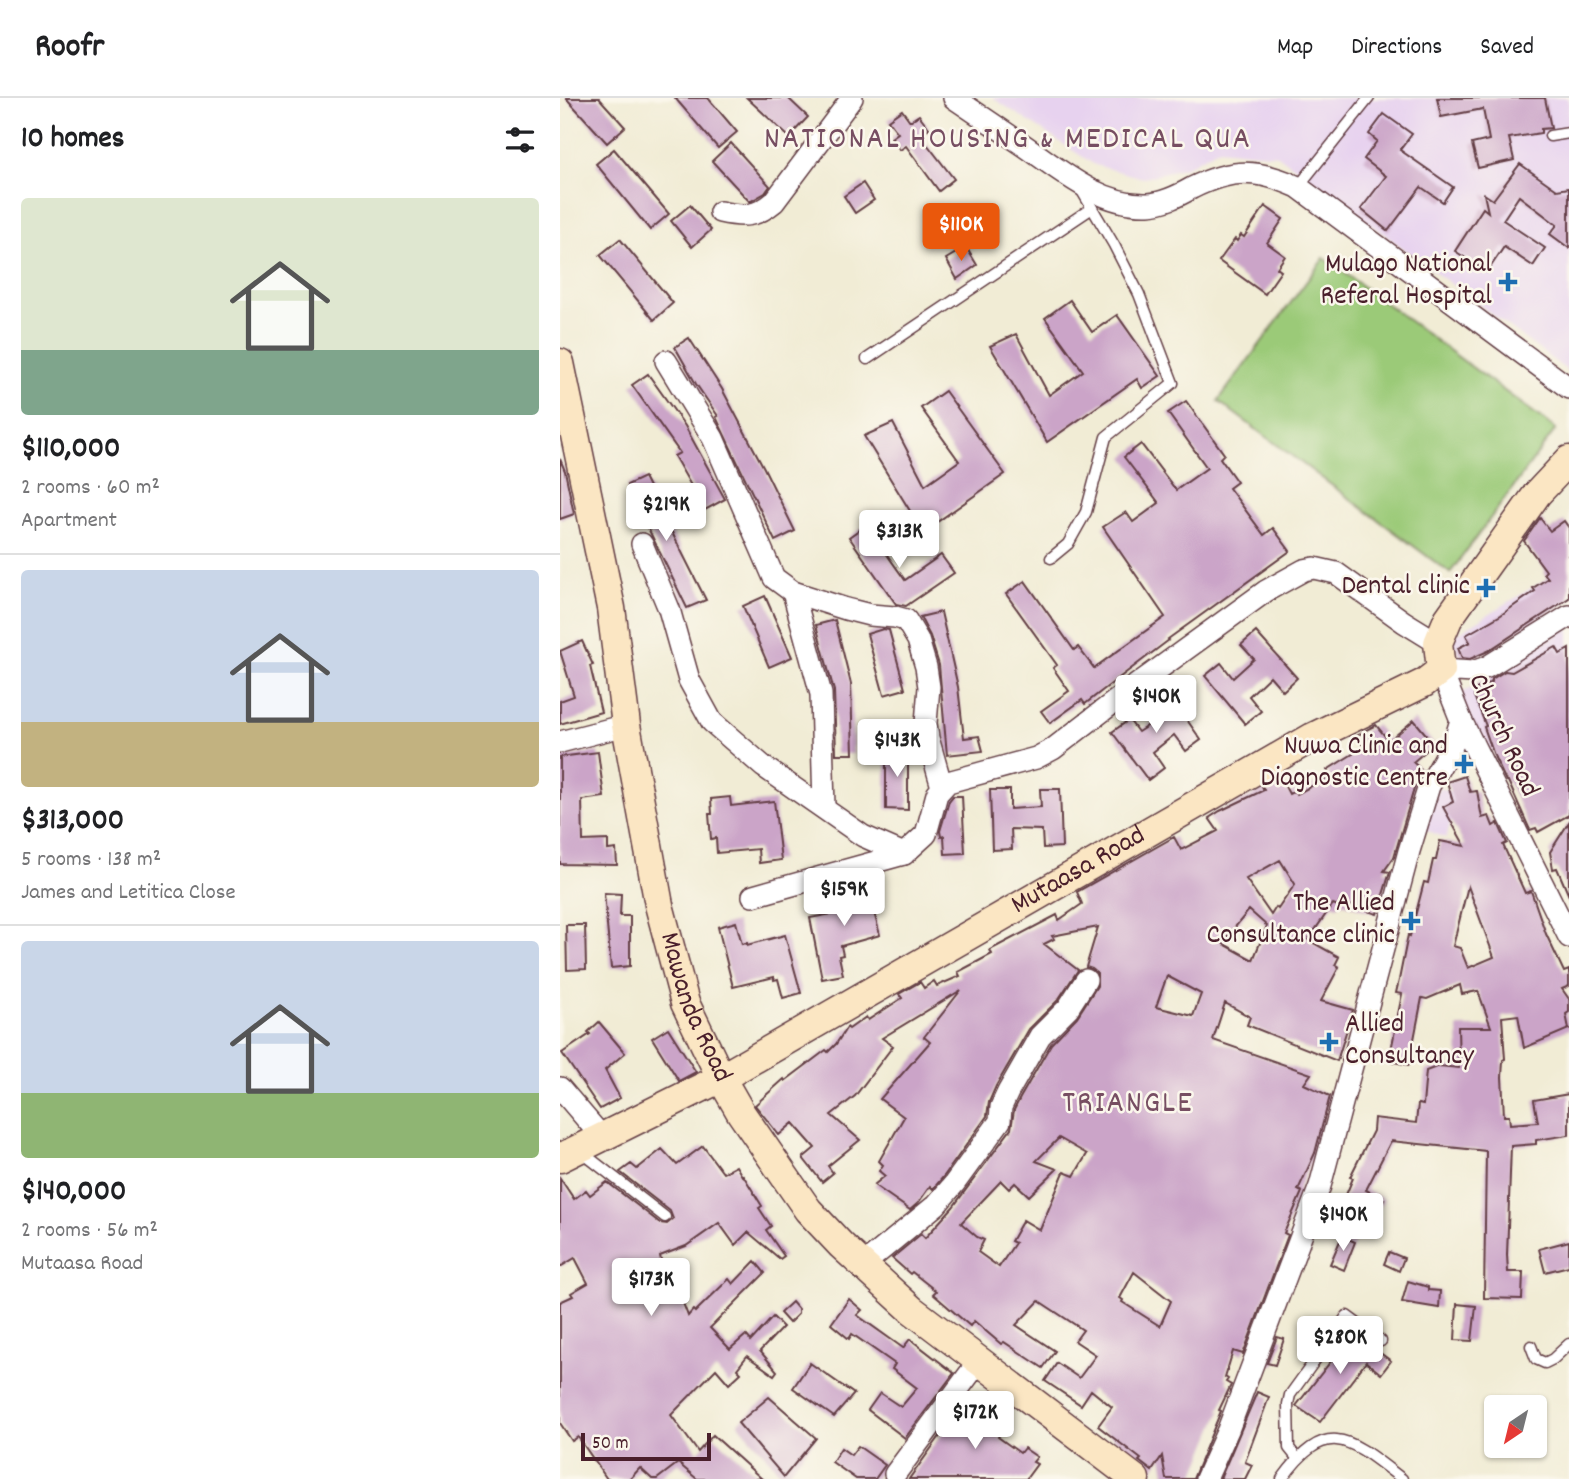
<!DOCTYPE html>
<meta charset="utf-8">
<style>
body{margin:0;font-family:Dekko,sans-serif;background:#f6f6f6;color:#202124;height:100vh;display:flex;flex-direction:column;font-size:26px;white-space:nowrap}
*{box-sizing:border-box;margin:0}
p{font-size:23px;color:#757577}
.icon{flex:none;width:38px;height:38px;fill:none;stroke:currentColor;stroke-width:2;stroke-linecap:round;stroke-linejoin:round}
.map{position:relative;flex:1;overflow:hidden}
.details{display:flex;flex-direction:column;background:#fff;width:560px}
.details>*{flex:none}
.needle{width:46px;rotate:215deg}
.fabs{position:absolute;left:924px;top:1297px;display:grid;gap:14px}
.fabs a{display:grid;place-items:center;width:63px;height:63px;border-radius:7px;background:#fff;box-shadow:0 2px 5px #0004;font-size:35px}
.scale{position:absolute;left:21px;bottom:18px;width:130px;box-sizing:border-box;padding-left:7px;border:4px solid #4a1f2b;border-top:0;font-size:19px;line-height:24px;white-space:nowrap;color:#4a1f2b;-webkit-text-stroke:5px #fbf7ec;paint-order:stroke}
.price{position:absolute;translate:-50% -60px;padding:0 16px;border-radius:7px;background:#fff;color:#222;font-size:23px;line-height:46px;filter:drop-shadow(0 2px 4px #0008)}
.price::after{content:'';position:absolute;left:50%;top:42px;width:21px;height:16px;margin-left:-10px;background:inherit;clip-path:polygon(0 0,100% 0,50% 100%)}
.price.current{background:#ea580c;color:#fff}
ul{padding:0;list-style:none}
li{display:grid;align-content:center;gap:14px;height:371px;padding:0 21px}
li+li{border-top:2px solid #e0e0e0}
li span{display:grid;place-items:center;height:217px;border-radius:7px;color:#555}
li>.icon{margin-inline-start:auto}
span .icon{width:126px;height:126px;fill:#fffc;stroke-width:1}
li b{font-size:30px}
h2{display:flex;justify-content:space-between;align-items:center;height:84px;padding:0 21px;font-size:30px}
header{display:flex;align-items:center;gap:42px;box-sizing:border-box;height:98px;padding:0 35px;background:#fff;border-bottom:2px solid #e0e0e0}
header strong{font-size:33px}
nav{display:flex;gap:38px;margin-inline-start:auto;font-size:24px}
main{display:flex;flex:1;min-height:0}
.map>svg:first-child{display:block}
.built{fill:#e7d2ef}
.green{fill:#9bca78;stroke:#727452;stroke-width:2}
.building{fill:#cba4c8;fill-rule:evenodd}
.lines{fill:none;stroke-linecap:round;stroke-linejoin:round}
.lane-casing{stroke:#633e44;stroke-width:13}
.street-casing{stroke:#633e44;stroke-width:24}
.secondary-casing{stroke:#633e44;stroke-width:31}
.lane{stroke:#fff;stroke-width:10}
.street{stroke:#fff;stroke-width:21}
.secondary{stroke:#fbe6c3;stroke-width:28}
.poi-dot{fill:#1f6fb2;stroke:#fbf7ec;stroke-width:2.5}
.labels{text-anchor:middle;dominant-baseline:central;stroke-width:5;stroke-linejoin:round;paint-order:stroke}
.poi-label{font-size:28px;fill:#4a1f2b;stroke:#fbf7ec;text-anchor:end}
.street-label{font-size:28px;fill:#4a1f2b;stroke:#fbf7ec}
.quarter-label{font-size:32px;letter-spacing:2px;fill:#774e62;stroke:#fbf7ec}
</style>
<header>
<strong>Roofr</strong>
<nav><a>Map</a><a>Directions</a><a>Saved</a></nav>
</header>
<main>
<section class="details">
<h2>10 homes<svg class="icon" aria-label="filters" viewBox="0 0 24 24"><path d="M4 7h16M4 17h16"/><circle cx="9" cy="7" r="2"/><circle cx="15" cy="17" r="2"/></svg></h2>
<ul>
<li><span style="background:linear-gradient(#dfe7d0 70%,#7fa58c 0)"><svg class="icon" aria-label="home" viewBox="0 0 24 24"><path d="M3 11l9-7 9 7M6 9v11h12V9"/></svg></span><div><b>$110,000</b><p>2 rooms · 60 m²</p><p>Apartment</p></div></li>
<li><span style="background:linear-gradient(#c9d6e8 70%,#c2b280 0)"><svg class="icon" aria-label="home" viewBox="0 0 24 24"><path d="M3 11l9-7 9 7M6 9v11h12V9"/></svg></span><div><b>$313,000</b><p>5 rooms · 138 m²</p><p>James and Letitica Close</p></div></li>
<li><span style="background:linear-gradient(#c9d6e8 70%,#8fb573 0)"><svg class="icon" aria-label="home" viewBox="0 0 24 24"><path d="M3 11l9-7 9 7M6 9v11h12V9"/></svg></span><div><b>$140,000</b><p>2 rooms · 56 m²</p><p>Mutaasa Road</p></div></li>
</ul>
</section>
<div class="map">
<svg width="1009" height="1381" viewBox="0 0 1009 1381">
<rect width="100%" height="100%" fill="#fbf7ec"/>
<filter id="ink" filterUnits="userSpaceOnUse"><feTurbulence type="fractalNoise" baseFrequency=".0143" numOctaves="2"/><feDisplacementMap in="SourceGraphic" scale="14" xChannelSelector="R" yChannelSelector="G"/><feConvolveMatrix kernelMatrix="1 2 1 2 8 2 1 2 1" color-interpolation-filters="sRGB"/></filter>
<filter id="wash" filterUnits="userSpaceOnUse"><feTurbulence type="fractalNoise" baseFrequency=".00686" numOctaves="4" result="noise"/><feDisplacementMap in="SourceGraphic" scale="28" xChannelSelector="R" yChannelSelector="G"/><feGaussianBlur stdDeviation="1.57" result="paint"/><feColorMatrix in="noise" values="0 0 0 0 0 0 0 0 0 0 0 0 0 0 0 0 0 1.4 0 .05"/><feComposite in="paint" operator="in"/></filter>
<g filter="url(#wash)">
<rect width="100%" height="100%" fill="#f1ecd5"/>
<!-- built -->
<g class="built">
<polygon points="433,0 1009,0 1009,274 718,57 658,51 626,69 583,80 535,67"/>
<polygon points="1009,467 1009,503 904,564 890,540"/>
<polygon points="1009,529 1009,571 964,641 927,653 897,598"/>
<polygon points="879,689 899,698 886,740 861,730"/>
</g>
<!-- green -->
<polygon class="green" points="764,160 996,331 890,475 658,303"/>
<g id="blocks">
<!-- building -->
<g class="building">
<polygon points="6,0 39,0 65,29 47,45"/>
<polygon points="115,0 148,0 177,34 158,50"/>
<polygon points="187,0 228,0 248,19 229,39"/>
<polygon points="877,0 985,0 991,30 981,31 981,35 949,40 954,62 918,70 912,46 929,42 923,11 881,19"/>
<polygon points="342,12 350,23 359,17 369,30 360,37 394,81 379,93 346,48 340,52 331,40 338,35 328,22"/>
<polygon points="824,16 852,36 840,52 893,89 883,104 861,89 828,133 801,111 826,78 804,61 817,43 809,36"/>
<polygon points="171,45 210,88 205,95 191,103 189,103 152,63"/>
<polygon points="54,51 109,116 90,132 36,66"/>
<polygon points="960,66 997,92 1009,90 1009,150 990,136 997,127 959,98 943,122 985,150 973,168 944,149 927,174 895,153 923,110 928,114 924,96 933,102"/>
<polygon points="303,85 314,102 295,115 284,98"/>
<polygon points="130,107 151,132 132,149 111,123"/>
<polygon points="705,108 723,121 707,145 725,158 717,170 721,173 705,196 659,163 675,141 677,143 681,137 684,139"/>
<polygon points="378,122 383,135 370,143 363,132"/>
<polygon points="60,141 113,205 94,222 40,157"/>
<polygon points="406,149 417,167 397,181 386,161"/>
<polygon points="510,202 532,234 557,217 600,278 582,290 577,281 487,344 430,248 456,236 489,297 523,273 485,220"/>
<polygon points="129,240 162,291 204,370 235,433 215,443 156,319 158,318 136,286 115,249"/>
<polygon points="88,276 125,328 165,401 145,412 114,358 120,355 72,287"/>
<polygon points="385,293 445,376 363,434 304,338 333,325 365,387 399,363 361,310"/>
<polygon points="626,303 664,356 660,360 677,384 669,390 704,437 713,430 730,453 608,541 609,542 543,592 525,606 522,602 490,625 481,613 509,593 493,570 497,567 446,496 465,483 514,552 518,549 534,570 605,519 543,429 566,414 573,424 599,405 564,359 581,346 616,392 647,370 608,315"/>
<polygon points="0,361 5,373 14,416 0,421"/>
<polygon points="84,379 146,502 127,510 67,387"/>
<polygon points="980,420 990,433 1004,423 1009,430 1009,500 928,553 910,561 902,560 898,550 910,544 906,537 941,517 975,493 973,490 988,480 984,475 986,473 964,443"/>
<polygon points="306,427 345,482 381,457 394,475 346,508 336,506 289,439"/>
<polygon points="205,498 232,559 209,569 183,508"/>
<polygon points="381,514 398,589 404,640 419,638 423,653 387,657 379,567 370,538 360,519"/>
<polygon points="275,522 291,586 293,656 276,656 274,593 256,527"/>
<polygon points="323,531 329,532 345,591 324,597 307,536"/>
<polygon points="696,534 737,580 723,593 710,578 689,598 701,613 685,626 645,578 661,565 673,580 694,561 681,547"/>
<polygon points="22,543 33,567 30,568 41,614 0,626 0,603 14,598 0,553"/>
<polygon points="996,549 1000,556 1009,551 1009,717 978,734 976,730 970,732 948,683 946,683 935,660 924,629 926,628 914,598 918,596 916,591 932,584 932,581 945,573 952,574"/>
<polygon points="606,592 641,642 626,653 614,637 593,654 604,670 588,682 552,634 569,622 578,634 601,619 590,603"/>
<path d="M854,622L874,646L853,664L862,673L856,684L834,759L824,773L830,774L817,816L780,804L778,808L773,806L748,842L779,859L775,867L779,869L761,903L793,912L777,963L687,927L690,919L665,905L653,942L751,976L744,986L770,998L755,1055L738,1092L742,1094L724,1135L728,1137L683,1256L673,1253L665,1279L668,1281L666,1284L671,1287L659,1312L661,1313L633,1381H606L602,1358L592,1373L579,1363L581,1361L538,1328L552,1309L531,1292L521,1307L485,1283L497,1265L519,1280L536,1257L515,1243L523,1232L479,1203L456,1227L495,1253L483,1270L444,1244L441,1246L414,1223L410,1228L373,1196L376,1193L352,1174L350,1176L332,1160L361,1136L365,1140L393,1109L451,1031L454,1012L460,1000L491,946L517,919L537,888V875L532,871L526,869L538,829L492,838L494,841L484,846L518,872L498,902L469,931L436,988L429,1004L427,1018L384,1078L373,1091L370,1088L358,1105L350,1112L314,1087L325,1078L319,1073L323,1067L319,1063L344,1019L320,1001L370,944L364,939L401,892L322,940L333,948L295,998L271,1017L300,1042L268,1068L273,1075L262,1084L243,1060L255,1050L233,1025L219,1037L195,1007L224,981L225,983L266,952L268,954L276,946L287,929L289,931L306,919L308,922L342,900L339,896L360,884L364,890L374,883L377,888L400,878L398,874L432,856L430,852L497,817L499,822L522,806L517,794L614,739L621,752L658,733L649,720L660,713L704,692L702,688L720,679L729,696L735,693L737,696L770,678L767,672L804,649L797,638L808,631L816,627L829,643ZM720,762L735,786L718,811L716,809L711,817L686,781ZM689,812L707,828L693,862L662,845ZM607,878L641,896L633,918L596,909ZM499,1040L527,1056L514,1078L504,1074L480,1132L463,1122L451,1143L455,1145L439,1169L418,1154L424,1142L417,1139L401,1125L441,1083L449,1091L455,1085L469,1098L497,1071L476,1063ZM574,1174L611,1203L600,1228L562,1204L563,1202L560,1200Z"/>
<polygon points="326,651 348,652 348,712 326,711"/>
<polygon points="38,654 44,699 22,702 23,743 48,742 48,752 56,751 57,767 0,766 0,659"/>
<path d="M905,678L910,694L917,693L922,720L929,718L933,728L938,725L947,745L943,747L965,795L971,793L986,836L1004,874L1009,872V888L1002,891L1009,901V914L1006,916L1009,931L964,950L958,917L942,919L945,961L943,962L942,979L944,1018H949L950,1026L978,1024L974,1002L1009,996V1037L976,1042V1046L951,1048L947,1157L948,1174H963L962,1201L924,1200L926,1053L831,1043L806,1092L824,1101L815,1119L783,1104L793,1080L790,1079L813,1033L814,1020L856,1025L858,1006L863,1007L866,973L879,968L899,970L898,929H931L918,893L902,896L900,887L867,901L862,900L849,967L829,963L842,896L836,895L839,882L848,837L850,838L864,784L868,785L873,762H876L880,743L905,748L883,709L893,704L887,684ZM908,788L934,859L908,870L900,850L893,848Z"/>
<polygon points="480,691 500,691 502,749 483,750 482,732 451,731 452,751 432,752 430,692 450,692 450,711 481,709"/>
<polygon points="393,698 402,698 405,755 385,756 384,738 381,739 380,733 389,703"/>
<polygon points="170,699 171,708 214,703 221,762 199,765 198,751 157,755 156,740 151,741 149,716 152,716 151,701"/>
<polygon points="1009,724 1009,798 997,770 993,771 990,754"/>
<polygon points="305,780 320,837 281,848 283,857 279,858 283,877 262,881 250,820 288,813 285,802 289,801 285,786"/>
<polygon points="44,795 61,796 60,818 70,818 70,868 51,870"/>
<polygon points="176,824 182,846 187,845 187,847 225,837 241,895 223,900 218,881 214,882 214,879 173,889 158,829"/>
<polygon points="6,827 25,827 26,871 7,872"/>
<polygon points="39,924 65,955 45,972 60,1000 40,1011 2,955 30,936 28,934"/>
<polygon points="108,930 136,974 119,983 92,940"/>
<polygon points="143,1048 163,1075 176,1068 182,1078 183,1077 202,1108 199,1110 211,1128 206,1132 224,1158 220,1161 188,1134 175,1147 159,1125 126,1148 100,1158 108,1196 118,1192 128,1218 133,1212 135,1214 169,1181 173,1186 195,1163 205,1175 150,1230 170,1251 186,1237 191,1243 213,1219 223,1229 200,1253 217,1273 214,1277 187,1258 177,1271 181,1275 169,1286 156,1271 111,1317 138,1354 153,1337 202,1381 137,1381 118,1365 97,1381 92,1381 80,1370 70,1381 47,1381 18,1339 12,1343 0,1325 0,1204 13,1198 11,1195 28,1185 15,1160 0,1169 0,1080 14,1101 26,1092 30,1097 47,1084 100,1125 107,1126 113,1121 110,1113 60,1074 71,1066 77,1071 102,1051 117,1067"/>
<polygon points="782,1138 795,1144 784,1172 770,1166"/>
<polygon points="1009,1143 1009,1168 985,1174 979,1151"/>
<polygon points="829,1154 844,1160 839,1173 824,1166"/>
<polygon points="848,1183 868,1189 868,1192 880,1193 879,1210 842,1204"/>
<polygon points="289,1201 302,1212 297,1217 343,1250 350,1241 394,1275 345,1340 308,1312 320,1295 341,1309 357,1290 332,1271 335,1266 292,1236 289,1241 271,1226"/>
<polygon points="232,1204 238,1211 238,1216 229,1225 220,1215"/>
<polygon points="897,1206 916,1208 912,1243 895,1242"/>
<polygon points="793,1235 831,1263 821,1276 806,1264 760,1324 736,1308"/>
<polygon points="717,1239 724,1241 715,1267 707,1265"/>
<polygon points="250,1265 294,1296 274,1319 233,1290"/>
<polygon points="697,1294 709,1299 685,1364 692,1367 685,1381 660,1381"/>
<polygon points="209,1299 256,1340 224,1379 178,1325"/>
<polygon points="425,1307 449,1323 438,1339 460,1355 464,1350 477,1359 473,1364 477,1366 466,1381 349,1381 402,1308 418,1318"/>
<polygon points="298,1348 325,1367 315,1381 296,1381 272,1364 281,1350 291,1357"/>
</g>
</g>
</g>
<g filter="url(#ink)">
<use href="#blocks" fill-opacity="0" stroke="#633e44" stroke-width="2"/>
<g class="lines">
<defs>
<g id="lane">
<polyline points="990,38 1009,35"/>
<polyline points="738,89 809,0"/>
<polyline points="307,261 532,110"/>
<polyline points="491,460 508,446 526,414 546,339 613,285 579,196 554,147 519,88"/>
<polyline points="19,1052 105,1119"/>
<polyline points="971,1248 976,1261 985,1265 993,1261 1009,1246"/>
<polyline points="737,1360 729,1350 728,1306 730,1297 787,1218 821,1243"/>
<path d="M722,1381C768,1317 791,1342 842,1381"/>
</g>
<g id="street">
<path d="M394,0C418,16 441,32 465,48C501,73 541,108 588,106C604,105 618,98 632,90C672,70 698,71 738,89L1009,290"/>
<path d="M160,114C183,119 196,119 214,104L292,0"/>
<polyline points="106,263 153,340 214,480 233,494 286,511 310,517 335,519 346,522 358,542 366,569 369,589 366,625 368,640 382,689"/>
<polyline points="82,446 109,511 129,582 152,624 204,669 303,738 344,756"/>
<polyline points="233,494 261,596 264,710"/>
<polyline points="1009,518 927,569 913,574 881,572 901,622 1009,839"/>
<polyline points="0,644 66,627"/>
<polyline points="193,798 344,756 366,736 377,696 388,684 476,660 493,651 571,591 706,493 744,472 754,470 776,475 844,524 878,545"/>
<polyline points="0,990 41,1038"/>
<polyline points="303,1167 376,1107 394,1086 440,1023 441,1009 448,994 480,938 508,910 526,882"/>
<polyline points="335,1376 419,1263"/>
<polyline points="646,1381 668,1332 760,1088 849,753 869,688 895,642 901,622"/>
</g>
<g id="secondary">
<path id="s1" d="M0,265L51,510L66,627L99,807L125,905L161,980L181,1015L230,1086L248,1112L281,1147L352,1212L575,1381"/>
<path id="s2" d="M0,1060L161,980L753,639L864,585L881,572L878,545L888,521L977,396L1009,362"/>
</g>
</defs>
<!-- lane casing -->
<use href="#lane" class="lane-casing"/>
<!-- street casing -->
<use href="#street" class="street-casing"/>
<!-- secondary casing -->
<use href="#secondary" class="secondary-casing"/>
<!-- lane -->
<use href="#lane" class="lane"/>
<!-- street -->
<use href="#street" class="street"/>
<!-- secondary -->
<use href="#secondary" class="secondary"/>
</g>
</g>
<!-- markers -->
<g class="poi-dot">
<path d="M944.5 173.5h7v7h7v7h-7v7h-7v-7h-7v-7h7z"/>
<path d="M922.5 479.5h7v7h7v7h-7v7h-7v-7h-7v-7h7z"/>
<path d="M900.5 655.5h7v7h7v7h-7v7h-7v-7h-7v-7h7z"/>
<path d="M847.5 812.5h7v7h7v7h-7v7h-7v-7h-7v-7h7z"/>
<path d="M765.5 933.5h7v7h7v7h-7v7h-7v-7h-7v-7h7z"/>
</g>
<g class="labels">
<!-- poi labels -->
<g class="poi-label">
<text x="932" y="168">Mulago National<tspan x="932" dy="32">Referal Hospital</tspan></text>
<text x="910" y="490">Dental clinic</text>
<text x="888" y="650">Nuwa Clinic and<tspan x="888" dy="32">Diagnostic Centre</tspan></text>
<text x="835" y="807">The Allied<tspan x="835" dy="32">Consultance clinic</tspan></text>
<text x="785" y="928" text-anchor="start">Allied<tspan x="785" dy="32">Consultancy</tspan></text>
</g>
<!-- street labels -->
<g class="street-label">
<text transform="translate(942 638) rotate(65)">Church Road</text>
<text stroke="none"><textPath href="#s2" startOffset="593">Mutaasa Road</textPath></text>
<text stroke="none"><textPath href="#s1" startOffset="660">Mawanda Road</textPath></text>
</g>
<!-- quarter labels -->
<g class="quarter-label">
<text x="448" y="43">NATIONAL HOUSING &amp; MEDICAL QUA</text>
<text x="568" y="1007">TRIANGLE</text>
</g>
</g>
</svg>
<div class="fabs">
<a><svg class="needle" viewBox="-14 -14 28 28"><path d="M0-13l5 13h-10z" fill="#e53935"/><path d="M0 13l5-13h-10z" fill="#757577"/></svg></a>
</div>
<div class="scale">50 m</div>
<b class="price current" style="left:401px;top:165px">$110K</b>
<b class="price" style="left:106px;top:445px">$219K</b>
<b class="price" style="left:339px;top:472px">$313K</b>
<b class="price" style="left:596px;top:637px">$140K</b>
<b class="price" style="left:337px;top:681px">$143K</b>
<b class="price" style="left:284px;top:830px">$159K</b>
<b class="price" style="left:783px;top:1155px">$140K</b>
<b class="price" style="left:91px;top:1220px">$173K</b>
<b class="price" style="left:780px;top:1278px">$280K</b>
<b class="price" style="left:415px;top:1353px">$172K</b>
</div>
</main>
